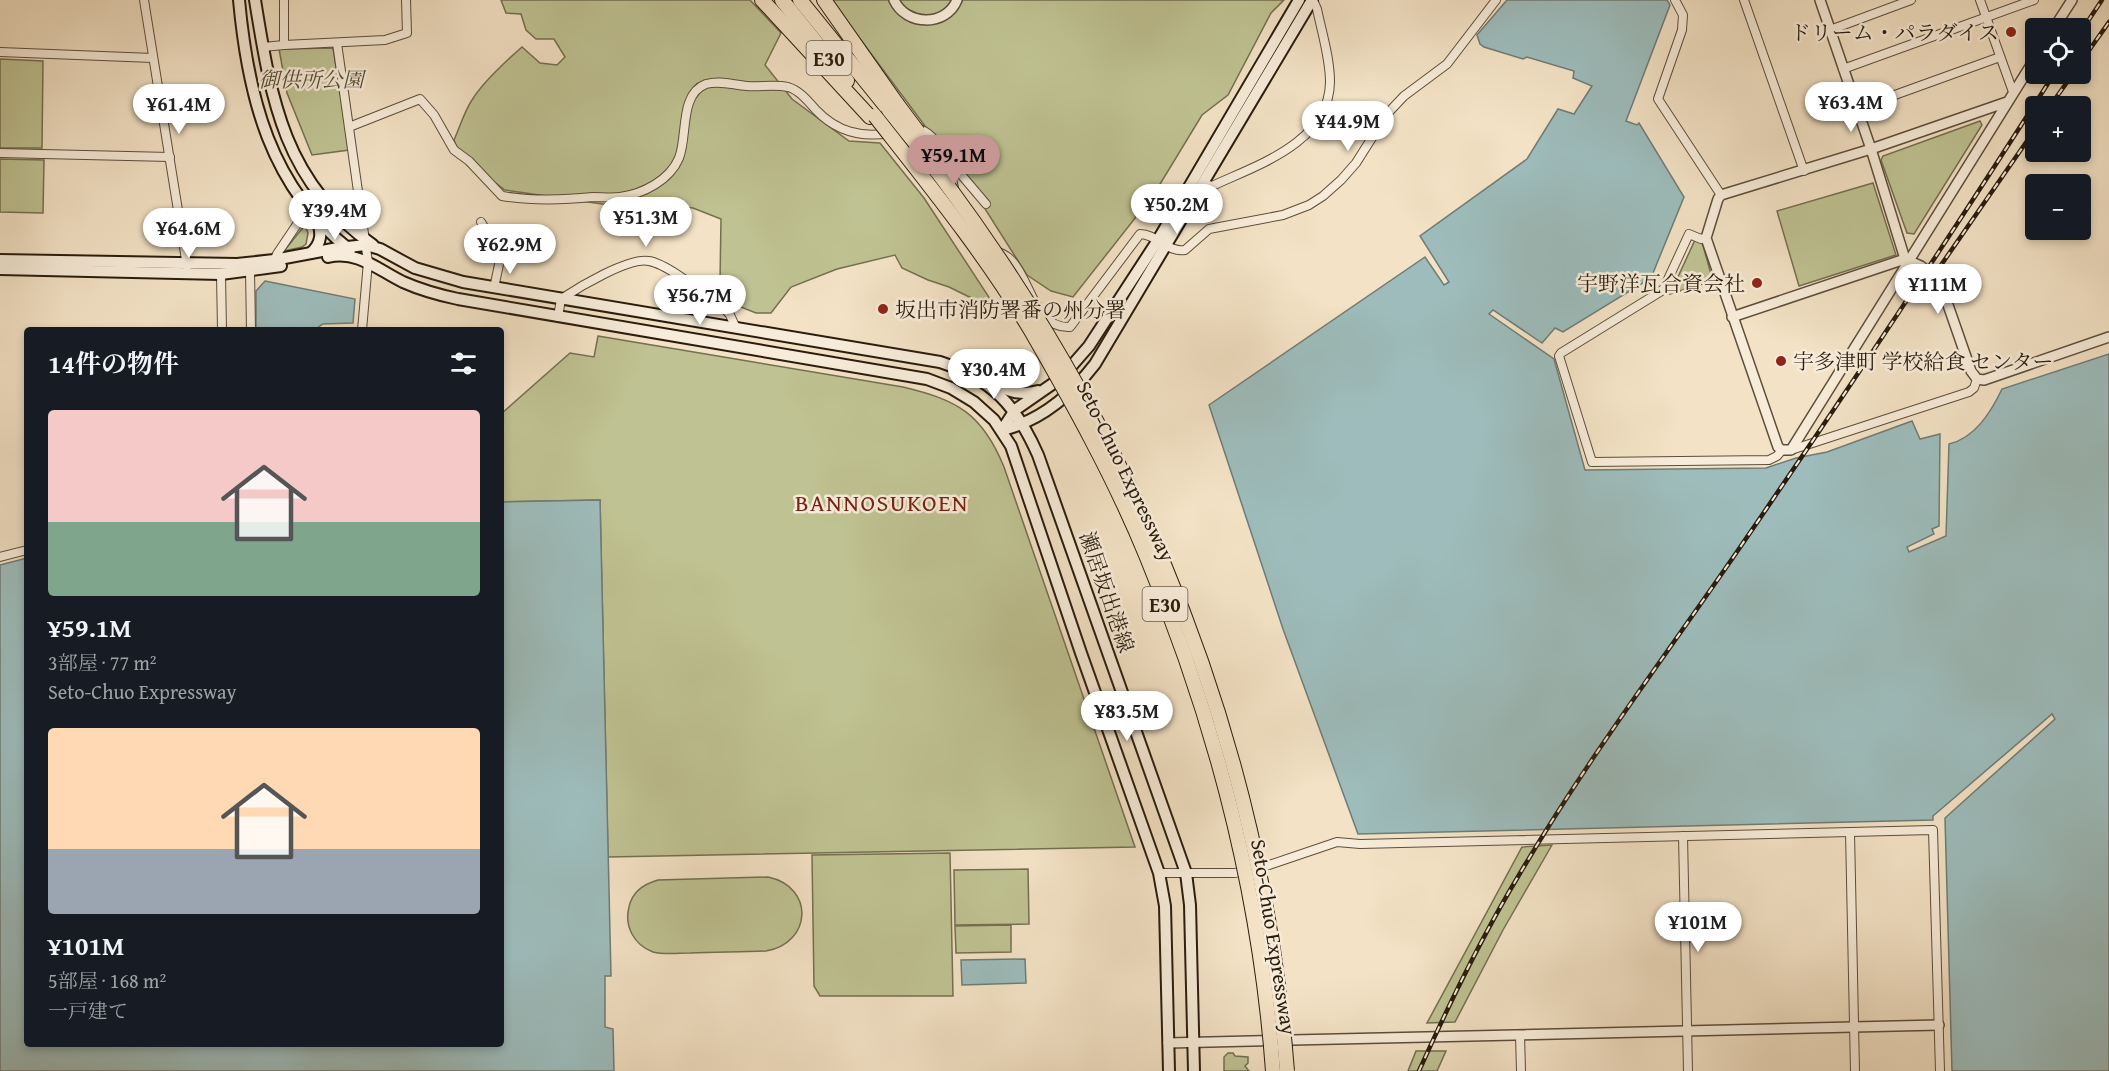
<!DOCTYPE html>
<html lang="ja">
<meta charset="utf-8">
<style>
body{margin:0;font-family:"Gentium Book Plus","Noto Serif JP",serif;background:#242831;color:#f1f3f6;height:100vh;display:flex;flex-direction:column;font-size:22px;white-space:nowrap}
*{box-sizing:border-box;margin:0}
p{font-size:20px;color:#9ea1a6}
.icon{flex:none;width:33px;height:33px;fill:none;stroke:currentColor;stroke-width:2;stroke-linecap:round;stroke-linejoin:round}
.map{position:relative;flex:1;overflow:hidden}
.details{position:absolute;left:24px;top:327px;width:480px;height:720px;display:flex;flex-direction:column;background:#171b24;border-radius:6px;box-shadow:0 3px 9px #0003}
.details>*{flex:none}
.fabs{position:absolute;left:2025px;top:18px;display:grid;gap:12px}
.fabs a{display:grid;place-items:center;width:66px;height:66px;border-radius:6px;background:#171b24;box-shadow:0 3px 9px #0003;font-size:30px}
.price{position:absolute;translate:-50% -51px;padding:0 14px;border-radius:21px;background:#fff;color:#222;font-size:20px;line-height:39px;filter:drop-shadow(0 2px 3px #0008)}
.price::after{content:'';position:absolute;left:50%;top:36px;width:18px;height:14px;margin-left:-9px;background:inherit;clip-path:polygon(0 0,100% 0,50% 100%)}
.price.on{background:#c59692;color:#111}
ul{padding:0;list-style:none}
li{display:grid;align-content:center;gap:12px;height:318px;padding:0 24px}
li span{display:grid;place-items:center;height:186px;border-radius:6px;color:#555}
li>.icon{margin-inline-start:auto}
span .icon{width:108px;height:108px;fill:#fffc;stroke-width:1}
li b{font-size:26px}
h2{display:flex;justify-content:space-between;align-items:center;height:72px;padding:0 24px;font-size:26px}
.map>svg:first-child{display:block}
.green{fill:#bfc292;stroke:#746f50;stroke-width:1.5}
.water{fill:#9dbcbb;stroke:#6f7c76;stroke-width:1.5}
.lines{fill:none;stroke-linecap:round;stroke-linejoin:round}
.minor-casing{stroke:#5c4e3c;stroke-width:10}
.tertiary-casing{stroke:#5c4e3c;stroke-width:12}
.secondary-casing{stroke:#291c0e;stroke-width:14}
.motorway-casing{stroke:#291c0e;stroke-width:16}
.minor{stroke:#f7ecd9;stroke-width:8}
.tertiary{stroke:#f7ecd9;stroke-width:9}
.secondary{stroke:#f7ecd9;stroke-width:10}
.motorway{stroke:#f3e2c5;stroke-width:14}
.rail-casing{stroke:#291c0e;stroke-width:4.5}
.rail{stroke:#f7ecd9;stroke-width:2;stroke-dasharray:7;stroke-linecap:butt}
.motorway-bridge-casing{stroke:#291c0e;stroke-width:16;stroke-linecap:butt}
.motorway-bridge{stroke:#f3e2c5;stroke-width:14}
.poi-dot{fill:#8f2418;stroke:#f7ecd9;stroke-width:2}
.labels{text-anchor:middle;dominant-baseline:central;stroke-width:5;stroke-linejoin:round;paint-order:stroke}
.shield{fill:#f7ecd9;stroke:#675a4b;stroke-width:1.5}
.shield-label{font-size:20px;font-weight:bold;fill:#291c0e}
.poi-label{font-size:21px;fill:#291c0e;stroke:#f7ecd9;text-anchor:end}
.park-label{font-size:21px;font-style:italic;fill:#564e36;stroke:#f7ecd9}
.street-label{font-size:21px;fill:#291c0e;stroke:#f7ecd9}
.quarter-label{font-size:24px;letter-spacing:1.5px;fill:#7a1f14;stroke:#f7ecd9}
</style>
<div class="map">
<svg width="2109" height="1071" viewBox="0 0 2109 1071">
<rect width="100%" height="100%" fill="#f3e2c5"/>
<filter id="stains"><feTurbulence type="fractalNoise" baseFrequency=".00333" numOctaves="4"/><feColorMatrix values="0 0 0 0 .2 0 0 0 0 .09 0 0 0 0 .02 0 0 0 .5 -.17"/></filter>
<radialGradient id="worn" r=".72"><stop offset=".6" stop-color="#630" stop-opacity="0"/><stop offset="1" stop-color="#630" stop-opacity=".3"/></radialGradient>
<!-- green -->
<g class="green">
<path d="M501,0H750L781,33L765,65L792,99L849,141L880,143L924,198L998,311L949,287L928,280L902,268L895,255L837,269L791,287L771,313H756L733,304L720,281L721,219L693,208L662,204L636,206L602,204L505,190L459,155L454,140C460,127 464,112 472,100C483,82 506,61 522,47L540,63L557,65L565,57L554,39H536L526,30L521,14L506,13Z"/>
<polygon points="831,0 1284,0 1271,13 1228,95 1202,115 1154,194 1073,297 1051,291 1027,275 975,193"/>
<polygon points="333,48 349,150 312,155 287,93 279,49"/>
<polygon points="0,59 43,61 42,148 0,148"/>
<polygon points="1980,121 1982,125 1914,234 1907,233 1881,160 1883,156"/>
<polygon points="0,159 44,160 43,213 0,212"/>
<polygon points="1873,183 1896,255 1799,286 1777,211"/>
<polygon points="305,225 308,233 306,244 302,247 284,251"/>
<polygon points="1695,240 1702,242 1713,281 1670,294"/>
<path d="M598,336L903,387C957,400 982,413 1004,467L1135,847L608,857L600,500L501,502V414L570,353L594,357Z"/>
<polygon points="1552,845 1503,930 1455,1022 1427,1023 1522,847"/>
<polygon points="950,853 953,996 820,996 814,986 812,855"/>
<polygon points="1028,869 1029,924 955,925 954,870"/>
<path d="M768,877C815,887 812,943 766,951C741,952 715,952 690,953C678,953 665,955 653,952C634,945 624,926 629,907C632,892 644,884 658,880Z"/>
<polygon points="1011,925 1011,952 956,953 955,926"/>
<polygon points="1416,1051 1446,1051 1437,1071 1408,1071"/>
<polygon points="1228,1053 1233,1053 1235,1056 1248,1057 1248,1063 1245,1066 1249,1071 1224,1071 1224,1057"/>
</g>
<!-- water -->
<g class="water">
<path d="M1507,0H1667L1670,5L1626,121L1637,125L1639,123L1684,197L1651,278L1563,332L1555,328L1542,343L1493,310L1489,314L1554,359L1585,470L1766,468L1796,458L1827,452L1912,421L1920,439L1940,434L1939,526L1932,529L1934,534L1907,547L1909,552L1946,536L1949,444C1975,438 1991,412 2002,389L2109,354V1071H1952L1945,818L2055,719L2052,714L1933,816V820L1358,834L1283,629L1209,405L1425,257L1444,285L1449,282L1420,236L1527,159L1558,109L1574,114L1592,86L1573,78L1574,71L1527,57L1523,59L1484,47L1480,44L1477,35Z"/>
<polygon points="265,281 355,299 353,323 323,324 314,330 256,330 256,291"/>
<polygon points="600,500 611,976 605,976 605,1027 613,1029 614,1071 0,1071 0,565 27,558 27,1044 501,1044 501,502"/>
<polygon points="1025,959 1026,983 962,985 961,960"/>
</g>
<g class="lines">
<defs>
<g id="minor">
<polyline points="144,0 187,266"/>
<polyline points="284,0 284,45 385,40 407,33 406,0"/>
<polyline points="1675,0 1683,15 1682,30 1658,99 1721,195"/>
<polyline points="1744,0 1804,171"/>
<polyline points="1980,0 2013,92"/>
<polyline points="1830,30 1911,0"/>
<polyline points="337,43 368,262 362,330"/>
<polyline points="263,47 284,45"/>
<polyline points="0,52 153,58"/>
<polyline points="1843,69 2034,0"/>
<polyline points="1856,109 2000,57"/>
<path d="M349,127L420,99L434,115L454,150L469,161L502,196C532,201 563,200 593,197C602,197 611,198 620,197C643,194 670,180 679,158C688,136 679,94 706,84C720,80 733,85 747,86C760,87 775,84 788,87C799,90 808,101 816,110C837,132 861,138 890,133"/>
<path d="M917,128C942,135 950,170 955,192"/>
<polyline points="0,153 170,157"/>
<polyline points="947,158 986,204"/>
<path d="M1204,184L1212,186C1257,165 1329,143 1330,82C1330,58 1322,33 1317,9L1313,0"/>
<polyline points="481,222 501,255"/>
<polyline points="1706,238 1701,239 1689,234 1663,290 1561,353 1559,356 1592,462 1769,460 1777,456 1782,450"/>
<path d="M996,251C1001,253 1008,256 1012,261C1031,281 1035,329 1070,327L1140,234C1157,234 1168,253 1185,250L1209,229L1283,215L1309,205L1323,196L1341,180L1356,163L1387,114L1404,96L1447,64L1496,0"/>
<polyline points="273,263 277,254 308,208"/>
<polyline points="250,271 251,330"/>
<polyline points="221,274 222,330"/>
<polyline points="494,288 501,255 509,250"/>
<path d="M558,317L561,299C579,287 629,257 649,261C668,264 707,296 724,308L730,315L736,328"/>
<polyline points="1791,450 1969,392 1974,388 1977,379"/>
<polyline points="0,557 27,550"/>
<polyline points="1850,832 1855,1071"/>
<polyline points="1683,836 1688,1071"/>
<polyline points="1159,873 1235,873 1269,865 1337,842 1360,844 1933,830 1940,1071"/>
<polyline points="1520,1035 1521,1071"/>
</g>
<g id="tertiary">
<path d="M894,0C906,26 946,27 957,0"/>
<polyline points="1820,0 1871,149 1905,259"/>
<polyline points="2054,28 2072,0"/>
<polyline points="2007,102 1871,149 1721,195 1718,199 1706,238 1778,447 1782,450 1791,450 2036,57"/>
<polyline points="1732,317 1905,259 1921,266 1940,282 1971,371 1977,379 1984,380 2109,337"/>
<polyline points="1168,1043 1939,1025"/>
</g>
<g id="secondary">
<path d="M239,0C248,97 270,187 350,250"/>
<path d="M255,0C271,99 284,183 373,245"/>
<path d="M311,253C322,243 322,233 317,219"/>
<path d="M328,257C358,250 378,270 403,282C421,290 439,295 458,299L927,379L951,388L974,402L994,420L1011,446L1081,653L1159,873L1165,906L1169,1071"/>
<path d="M0,260L237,264L274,260L338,248L366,245L380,249L415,268L463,282L940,362C992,379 1016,405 1038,455L1186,873L1190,905L1194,1071"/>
<polyline points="0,269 221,274 281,266"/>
<path d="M991,381C1006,391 1020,396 1038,391"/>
<path d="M1002,430C1041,421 1071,395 1095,364L1312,0"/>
<polyline points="1002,430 1015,410 1061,378 1089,346 1158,240 1299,0"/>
</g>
<g id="motorway">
<polyline points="762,0 870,117"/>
<polyline points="782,0 847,81"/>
<polyline points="800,0 889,110"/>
<polyline points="824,0 897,104"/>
</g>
</defs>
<!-- minor casing -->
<use href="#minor" class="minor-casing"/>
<!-- tertiary casing -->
<use href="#tertiary" class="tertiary-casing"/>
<!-- secondary casing -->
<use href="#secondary" class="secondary-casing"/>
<!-- motorway casing -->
<use href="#motorway" class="motorway-casing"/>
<!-- minor -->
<use href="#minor" class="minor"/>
<!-- tertiary -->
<use href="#tertiary" class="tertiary"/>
<!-- secondary -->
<use href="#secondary" class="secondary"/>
<!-- motorway -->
<use href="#motorway" class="motorway"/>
<defs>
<g id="rail">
<polyline points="2080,33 2102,0"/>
<polyline points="2080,63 2109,22"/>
<polyline points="2050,106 2073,74"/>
<polyline points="1930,281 2036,128"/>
<path d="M1419,1071C1449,1004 1481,938 1519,875C1583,766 1660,663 1732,559C1842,399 1950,237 2054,74"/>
</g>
</defs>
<!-- rail casing -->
<use href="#rail" class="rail-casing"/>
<!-- rail -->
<use href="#rail" class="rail"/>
<defs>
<g id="motorway-bridge">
<polyline points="897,104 918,132"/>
<path d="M889,110C1115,387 1259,713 1287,1071"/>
<path d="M875,116C929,185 985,254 1030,329C1072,402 1114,477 1146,555C1214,718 1260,894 1273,1071"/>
</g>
</defs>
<!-- motorway-bridge casing -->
<use href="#motorway-bridge" class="motorway-bridge-casing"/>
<!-- motorway-bridge -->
<use href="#motorway-bridge" class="motorway-bridge"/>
</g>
<!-- markers -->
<g class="poi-dot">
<circle cx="2011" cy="32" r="6"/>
<circle cx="1757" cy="283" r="6"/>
<circle cx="883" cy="309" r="6"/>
<circle cx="1781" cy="361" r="6"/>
</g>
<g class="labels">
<!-- shield labels -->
<g class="shield">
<rect x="806.5" y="41" width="45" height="34" rx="4.5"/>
<rect x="1142.5" y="587" width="45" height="34" rx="4.5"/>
</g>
<g class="shield-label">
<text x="829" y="58">E30</text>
<text x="1165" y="604">E30</text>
</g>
<!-- poi labels -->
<g class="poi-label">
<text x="1999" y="32">ドリーム・パラダイス</text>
<text x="1745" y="283">宇野洋瓦合資会社</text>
<text x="895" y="309" text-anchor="start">坂出市消防署番の州分署</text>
<text x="1793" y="361" text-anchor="start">宇多津町 学校給食 センター</text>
</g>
<!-- park labels -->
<g class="park-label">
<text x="311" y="79">御供所公園</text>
</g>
<!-- street labels -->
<g class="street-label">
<text transform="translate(1126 471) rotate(64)">Seto-Chuo Expressway</text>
<text transform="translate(1107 592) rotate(71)">瀬居坂出港線</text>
<text transform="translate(1274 937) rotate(81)">Seto-Chuo Expressway</text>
</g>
<!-- quarter labels -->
<g class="quarter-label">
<text x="882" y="502">BANNOSUKOEN</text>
</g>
</g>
<rect width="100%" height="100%" filter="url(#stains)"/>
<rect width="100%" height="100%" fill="url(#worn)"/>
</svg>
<div class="fabs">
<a><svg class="icon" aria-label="locate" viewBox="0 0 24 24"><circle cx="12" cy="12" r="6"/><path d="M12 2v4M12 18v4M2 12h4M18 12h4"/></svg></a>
<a>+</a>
<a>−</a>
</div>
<b class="price" style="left:1851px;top:133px">¥63.4M</b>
<b class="price" style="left:179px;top:135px">¥61.4M</b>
<b class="price" style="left:1348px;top:152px">¥44.9M</b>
<b class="price on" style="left:954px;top:186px">¥59.1M</b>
<b class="price" style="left:1177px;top:235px">¥50.2M</b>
<b class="price" style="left:335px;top:241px">¥39.4M</b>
<b class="price" style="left:646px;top:248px">¥51.3M</b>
<b class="price" style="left:189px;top:259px">¥64.6M</b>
<b class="price" style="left:510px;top:275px">¥62.9M</b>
<b class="price" style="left:1938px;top:315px">¥111M</b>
<b class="price" style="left:700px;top:326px">¥56.7M</b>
<b class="price" style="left:994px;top:400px">¥30.4M</b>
<b class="price" style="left:1127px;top:742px">¥83.5M</b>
<b class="price" style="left:1698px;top:953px">¥101M</b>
<section class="details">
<h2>14件の物件<svg class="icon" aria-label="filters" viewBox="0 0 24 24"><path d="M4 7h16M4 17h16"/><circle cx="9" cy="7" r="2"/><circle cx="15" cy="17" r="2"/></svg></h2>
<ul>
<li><span style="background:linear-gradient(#f6c9c9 60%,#7fa58c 0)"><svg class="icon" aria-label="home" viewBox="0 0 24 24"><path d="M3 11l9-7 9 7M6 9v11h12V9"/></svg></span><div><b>¥59.1M</b><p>3部屋 · 77 m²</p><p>Seto-Chuo Expressway</p></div></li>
<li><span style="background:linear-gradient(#ffd9b3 65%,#9aa5b1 0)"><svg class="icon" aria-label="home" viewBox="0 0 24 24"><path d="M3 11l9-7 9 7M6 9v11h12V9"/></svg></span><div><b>¥101M</b><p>5部屋 · 168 m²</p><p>一戸建て</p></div></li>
</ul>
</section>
</div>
